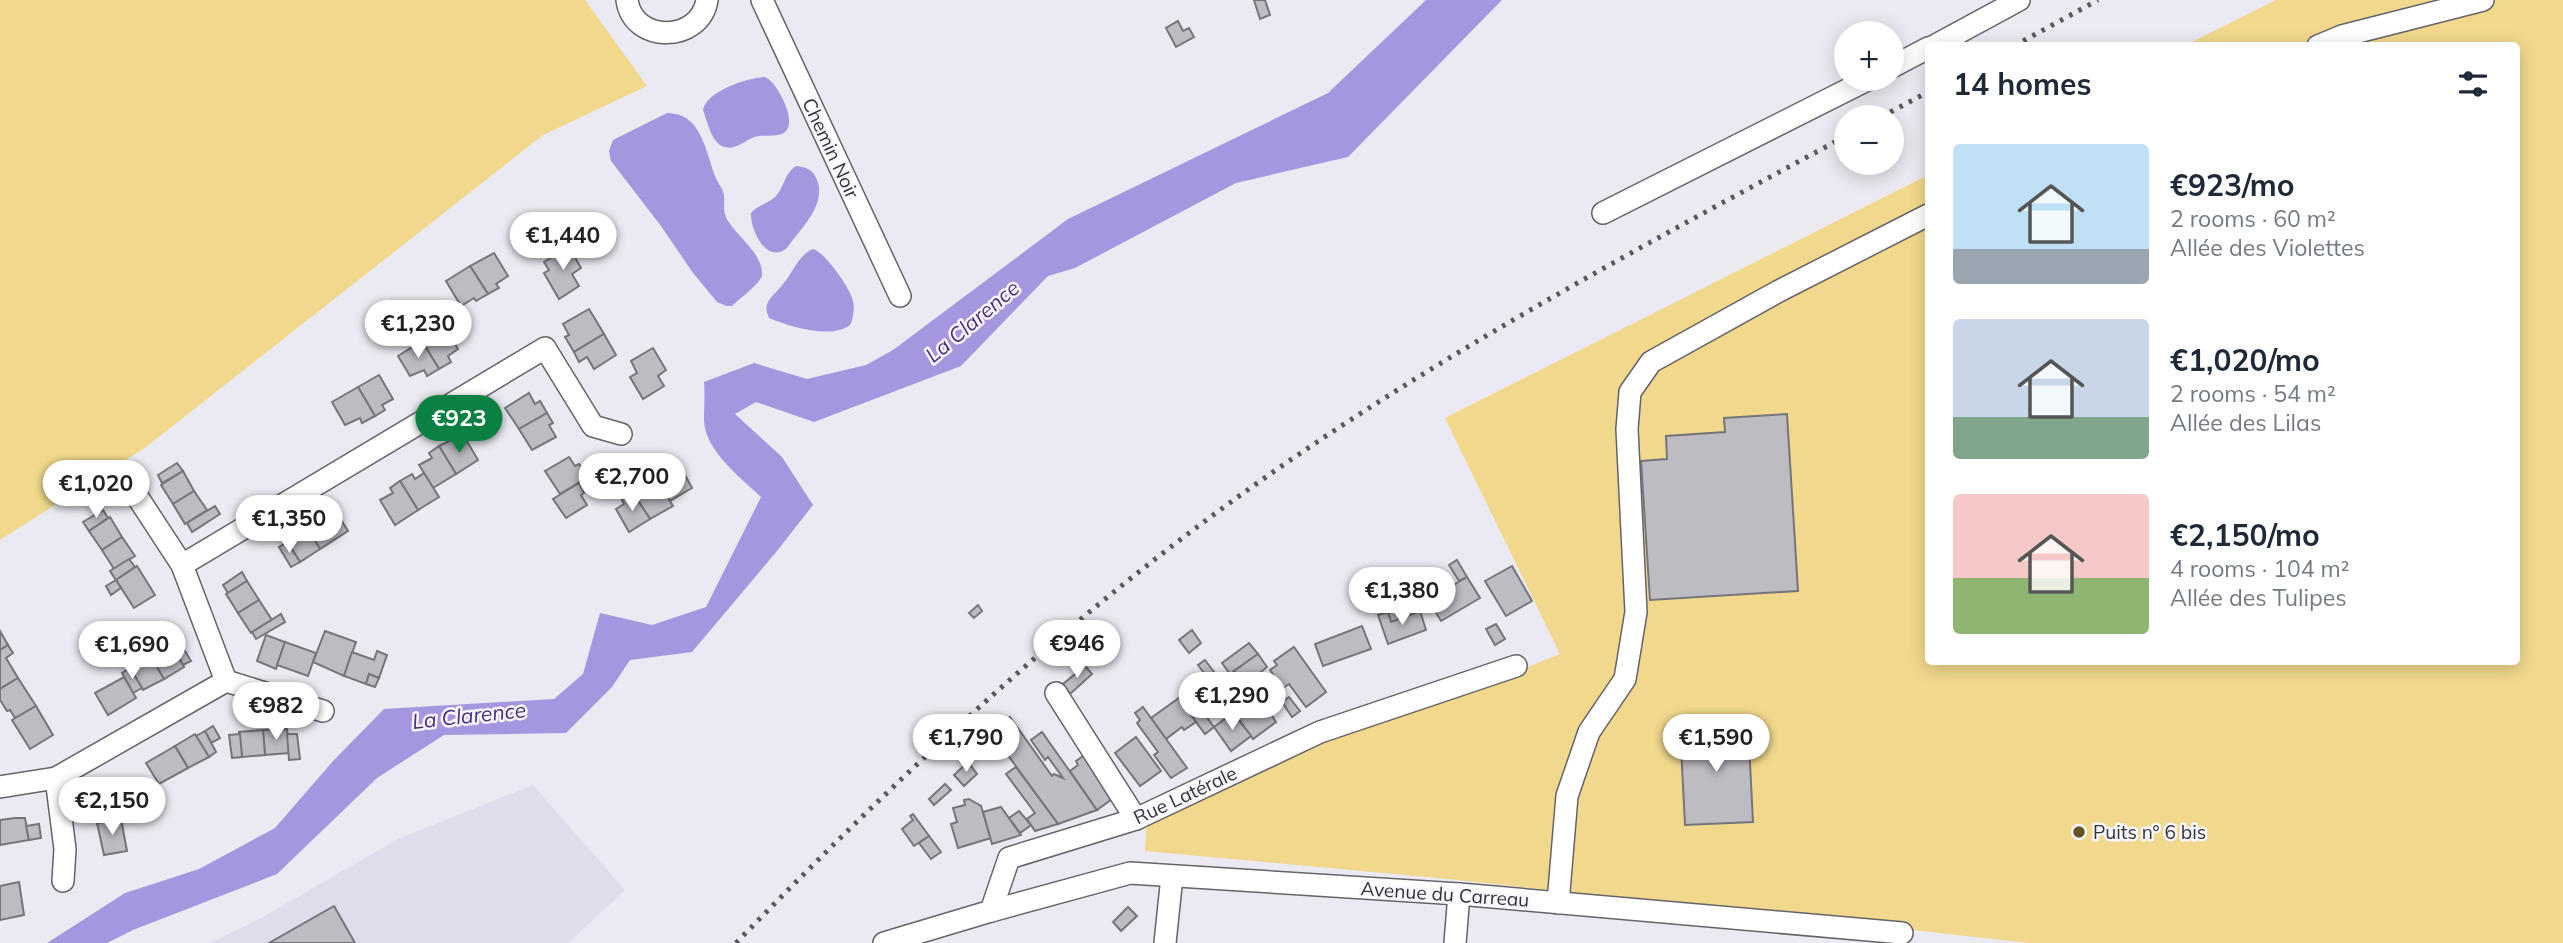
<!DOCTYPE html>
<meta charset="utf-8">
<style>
body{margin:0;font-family:Mulish,sans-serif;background:#f6f6f7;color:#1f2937;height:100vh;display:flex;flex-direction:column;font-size:26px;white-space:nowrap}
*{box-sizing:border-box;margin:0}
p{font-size:23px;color:#747a83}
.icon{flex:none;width:38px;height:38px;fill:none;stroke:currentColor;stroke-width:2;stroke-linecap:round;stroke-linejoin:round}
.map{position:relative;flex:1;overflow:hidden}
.sheet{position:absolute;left:1925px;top:42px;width:595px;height:623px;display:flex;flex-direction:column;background:#fff;border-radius:7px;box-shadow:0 4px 18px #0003}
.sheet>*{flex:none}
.fabs{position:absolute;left:1834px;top:21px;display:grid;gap:14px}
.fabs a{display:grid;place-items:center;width:70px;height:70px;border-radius:50%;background:#fff;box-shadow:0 4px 18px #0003;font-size:35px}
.price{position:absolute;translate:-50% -60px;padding:0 16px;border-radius:24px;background:#fff;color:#222;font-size:23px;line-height:46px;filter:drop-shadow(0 2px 4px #0008)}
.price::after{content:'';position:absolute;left:50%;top:42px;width:21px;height:16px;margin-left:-10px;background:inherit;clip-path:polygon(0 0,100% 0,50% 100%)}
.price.selected{background:#0b8043;color:#fff}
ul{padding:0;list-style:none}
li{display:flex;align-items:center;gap:21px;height:175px;padding:0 28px}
li span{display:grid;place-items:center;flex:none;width:196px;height:140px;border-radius:7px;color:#555}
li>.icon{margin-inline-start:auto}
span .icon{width:84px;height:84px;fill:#fffc;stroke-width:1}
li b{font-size:30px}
h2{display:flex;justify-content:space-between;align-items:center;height:84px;padding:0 28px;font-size:30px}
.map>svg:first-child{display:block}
.built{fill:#deddeb}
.green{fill:#f1d88c}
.water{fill:#a597df}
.building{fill:#bdbcc3;stroke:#76757b;stroke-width:2}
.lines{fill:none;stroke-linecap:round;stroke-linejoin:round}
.minor-casing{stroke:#646369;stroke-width:24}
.minor{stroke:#fff;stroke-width:21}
.rail{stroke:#59585c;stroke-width:5;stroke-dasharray:3.5 7;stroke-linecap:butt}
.poi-dot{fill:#645422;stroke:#f8f7ff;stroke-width:2.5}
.labels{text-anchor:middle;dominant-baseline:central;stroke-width:5;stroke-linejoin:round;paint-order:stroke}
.street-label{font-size:19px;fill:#323235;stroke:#f8f7ff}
.poi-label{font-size:19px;fill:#323235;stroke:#f8f7ff;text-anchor:start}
.water-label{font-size:21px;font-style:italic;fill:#462d81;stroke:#f8f7ff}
</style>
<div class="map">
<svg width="2563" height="943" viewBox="0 0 2563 943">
<rect width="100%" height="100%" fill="#ebeaf2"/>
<!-- built -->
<polygon class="built" points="533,785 625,890 568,943 210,943 261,918 398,839"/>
<!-- green -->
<g class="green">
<polygon points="0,0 585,0 647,86 543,135 146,447 0,540"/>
<polygon points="2276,0 2563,0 2563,943 2029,943 1448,879 1145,851 1147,814 1313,725 1521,670 1560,654 1445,418 1928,175 1928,662 2516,662 2516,46 2186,45"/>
</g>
<!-- water -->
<g class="water">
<path d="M1426,0H1502L1348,157L1236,183L1075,268L1048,276L961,366L814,422L756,402L735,414L782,457L813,505L777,551L692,652L630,660L612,687L566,733L444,735L377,778L277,874L133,930L107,943H47L125,893L199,869L275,828L334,760L384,709L554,699L583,674L600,613L652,625L706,607L761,497C741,478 705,451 704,420C704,407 705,397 704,382L754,363L807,379L866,365L893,350L1068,219L1328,93Z"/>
<path d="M765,77C777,82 798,121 785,132C778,138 763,134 754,137C747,140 741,145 734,147C713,152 709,126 703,110C707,91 747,78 765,77Z"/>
<path d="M667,113C701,113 705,149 715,176C717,182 723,188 724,195C725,205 722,211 728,221C738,237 763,254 762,275C761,283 738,300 732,306H726L717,302L693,273L661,226L611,161L609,151L613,140Z"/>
<path d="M796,166C807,167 813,170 817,180C827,205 800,229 787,248C766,265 750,229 751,213C758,205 769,203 776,196C785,186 784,174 796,166Z"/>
<path d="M813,249C824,251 851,289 853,301C855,309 853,316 851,324C834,340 790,327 769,318C767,313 765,308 768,302C772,295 779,290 783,284C793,273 798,255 813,249Z"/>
</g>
<!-- building -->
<g class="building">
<polygon points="1254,0 1265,0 1270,15 1260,19"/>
<polygon points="1178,21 1183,31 1189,28 1194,37 1176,47 1166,28"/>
<polygon points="569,247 581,268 572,274 579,286 559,299 544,273 549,270 544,262"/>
<polygon points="494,253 508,276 496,284 499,288 488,294 470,266"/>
<polygon points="470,266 488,294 476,301 474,298 461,306 446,281"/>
<polygon points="589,309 604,334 574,352 565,337 569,335 563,324"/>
<polygon points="445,328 458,349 448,356 451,362 439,369 422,341"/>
<polygon points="604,334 616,355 594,369 587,357 579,362 574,352"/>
<polygon points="422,341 439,369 427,376 424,370 410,376 398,356"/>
<polygon points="653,348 666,370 658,376 664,386 643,399 630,377 637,373 631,361"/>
<polygon points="379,375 393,399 382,405 385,410 375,416 358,387"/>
<polygon points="358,387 375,416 362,423 360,418 345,425 332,402"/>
<polygon points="529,393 535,404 540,401 547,413 519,429 505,408"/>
<polygon points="547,413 553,423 549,425 556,437 532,450 519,429"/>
<polygon points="1787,414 1798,591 1650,600 1641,461 1667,459 1666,436 1725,432 1724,418"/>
<polygon points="465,438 478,460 456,474 439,446 453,439 455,443"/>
<polygon points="439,446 456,474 433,488 419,465 432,458 429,453"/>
<polygon points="569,457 575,466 579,464 588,477 560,494 545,471"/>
<polygon points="177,463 183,471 162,483 158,475"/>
<polygon points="666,464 669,470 679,464 692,488 670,501 651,473"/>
<polygon points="183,471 194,491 173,504 161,485"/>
<polygon points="424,473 439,497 418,510 400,481 412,474 415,479"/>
<polygon points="400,481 418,510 395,525 380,500 393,493 390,488"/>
<polygon points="579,483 584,493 581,495 587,505 566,518 553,499"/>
<polygon points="659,484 673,506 650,519 633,493 646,486 649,490"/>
<polygon points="194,491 207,510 185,524 173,504"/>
<polygon points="633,493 650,519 629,532 616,509 624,504 622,500"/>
<polygon points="215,506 220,514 192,532 187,523"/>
<polygon points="103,510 108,518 89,531 83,522"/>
<polygon points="335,510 348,531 320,549 307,528"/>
<polygon points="110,517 122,537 102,550 89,531"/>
<polygon points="307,528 320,549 300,562 287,541"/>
<polygon points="122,537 135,556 114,569 102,550"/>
<polygon points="287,542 300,562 291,567 279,547"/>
<polygon points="129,559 135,567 116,580 110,571"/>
<polygon points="1457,560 1467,577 1459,581 1449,565"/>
<polygon points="137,566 155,595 134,608 116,580"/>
<polygon points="1512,566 1532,601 1506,616 1485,581"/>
<polygon points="242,572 247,581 228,593 223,585"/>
<polygon points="1467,577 1480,598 1441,621 1424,593 1445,582 1448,588"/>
<polygon points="116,580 121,588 111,595 106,586"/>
<polygon points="247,581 259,600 238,613 226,594"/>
<polygon points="259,600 272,620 251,633 238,613"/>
<polygon points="1415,602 1419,612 1391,622 1388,612"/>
<polygon points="978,605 982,611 974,618 969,613"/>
<polygon points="1420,611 1426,630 1388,644 1378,615 1388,612 1391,622"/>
<polygon points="281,614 285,622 256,639 252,632"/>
<polygon points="1496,624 1505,639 1495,645 1486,629"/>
<polygon points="1362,626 1371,649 1323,666 1315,644"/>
<polygon points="1192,630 1201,643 1189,653 1179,640"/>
<polygon points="0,631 8,645 0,650"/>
<polygon points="325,631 356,642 344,676 313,662"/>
<polygon points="266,635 285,642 276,669 257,661"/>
<polygon points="179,641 191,661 183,665 171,645"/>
<polygon points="285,642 316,653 308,676 277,665"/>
<polygon points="1249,643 1258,654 1230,674 1222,663"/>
<polygon points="8,645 13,653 6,658 18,678 0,689 0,650"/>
<polygon points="171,645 184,667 164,679 151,657"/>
<polygon points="1294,647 1326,692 1306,707 1289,684 1283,688 1270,670 1277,665 1274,661"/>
<polygon points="377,651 387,655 379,678 369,674 366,684 344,676 352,652 374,660"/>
<polygon points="1258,654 1267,667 1245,685 1234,671"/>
<polygon points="151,657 164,679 143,690 130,668"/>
<polygon points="1205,660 1226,688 1219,693 1198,665"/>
<polygon points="1085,666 1092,674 1070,694 1063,684"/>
<polygon points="130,668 142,688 133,693 122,673"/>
<polygon points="369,674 379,678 375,687 366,684"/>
<polygon points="124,677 136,698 108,715 95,693"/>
<polygon points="18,678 36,706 15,718 10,710 7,711 0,700 0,689"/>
<polygon points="1219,693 1231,709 1224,714 1212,698"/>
<polygon points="1191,696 1214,727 1205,734 1182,703"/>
<polygon points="1253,697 1258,703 1238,718 1233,713"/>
<polygon points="1289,697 1300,711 1292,717 1282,702"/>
<polygon points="1179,698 1196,722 1184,730 1182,727 1166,739 1151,718"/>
<polygon points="1262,701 1276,722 1253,739 1238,718"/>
<polygon points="36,706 53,735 30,749 12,720"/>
<polygon points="1143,707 1187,768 1171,778 1154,755 1158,752 1137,723 1140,720 1135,713"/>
<polygon points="1233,713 1251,736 1231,751 1214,727"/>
<polygon points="1010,717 1052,776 1054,774 1063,778 1048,757 1045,760 1031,740 1042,732 1097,810 1058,824 991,732"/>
<polygon points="1748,724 1753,822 1685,825 1680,727"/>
<polygon points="213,726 220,738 211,743 205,731"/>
<polygon points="287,729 289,753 265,755 263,730"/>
<polygon points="263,730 265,755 242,757 239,732"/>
<polygon points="205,731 216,752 209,757 196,736"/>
<polygon points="195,734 209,757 188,768 175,746"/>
<polygon points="240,734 242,757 232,758 229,735"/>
<polygon points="287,734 297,734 300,759 289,760"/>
<polygon points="1136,737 1161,771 1140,786 1115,753"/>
<polygon points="175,746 188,768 159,784 146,763"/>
<polygon points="1086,754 1116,796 1097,810 1070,771 1078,765 1076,761"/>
<polygon points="968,762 977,774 964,786 954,775"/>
<polygon points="1016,767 1058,824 1035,831 1027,819 1035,813 1006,774"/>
<polygon points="945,784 951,790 934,805 929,799"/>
<polygon points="116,786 121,819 97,823 93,790"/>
<polygon points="969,799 981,806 991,838 958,848 951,824 957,822 953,808 965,805 964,800"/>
<polygon points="1001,807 1021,835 992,844 983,812"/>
<polygon points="1019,811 1031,825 1020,833 1009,818"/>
<polygon points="913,814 929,836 914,846 902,829 913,820 910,816"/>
<polygon points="15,818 25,818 29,840 0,845 0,820"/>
<polygon points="121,819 127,851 104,855 97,823"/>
<polygon points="39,824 41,838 29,840 26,826"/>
<polygon points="929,836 941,852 931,859 919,843"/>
<polygon points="19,882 24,915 0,920 0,886"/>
<polygon points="334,906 355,943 269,943"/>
<polygon points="1128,907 1137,916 1121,931 1113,922"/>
</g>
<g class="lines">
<defs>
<g id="minor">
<path d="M627,0C633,44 700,43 707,0"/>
<polyline points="762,0 900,296"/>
<polyline points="1934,46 2019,0"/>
<polyline points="2318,46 2342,36 2483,0"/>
<polyline points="1892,67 1928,48"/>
<polyline points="1603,213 1869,79"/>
<polyline points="182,565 545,348 593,426 621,434"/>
<polyline points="226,681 323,711"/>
<polyline points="1056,693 1136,819"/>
<polyline points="56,778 65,849 63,881"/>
<polyline points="0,787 56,778 226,681 182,565 131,487"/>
<polyline points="1558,903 1567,796 1589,732 1625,679 1636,612 1627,429 1630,392 1651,362 1779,291 1928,215"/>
<polyline points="991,911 1130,873 1459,894 1902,933"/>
<polyline points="884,943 991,911 1009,858 1136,819 1320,732 1516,666"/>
<polyline points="1165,943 1172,876"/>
<polyline points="1455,943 1459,894"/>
</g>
</defs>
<!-- minor casing -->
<use href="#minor" class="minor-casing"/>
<!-- minor -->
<use href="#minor" class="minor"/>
<!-- rail -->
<g class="rail">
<polyline points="2014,46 2098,0"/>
<polyline points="1881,117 1928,92"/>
<path d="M736,943C907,767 1086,600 1289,461C1467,339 1657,238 1846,136"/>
</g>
</g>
<!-- markers -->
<circle class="poi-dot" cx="2079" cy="832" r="7"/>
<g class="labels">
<!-- street labels -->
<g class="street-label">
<text transform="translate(831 148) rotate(65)">Chemin Noir</text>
<text transform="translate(1185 795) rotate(-25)">Rue Latérale</text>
<text transform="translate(1445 894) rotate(4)">Avenue du Carreau</text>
</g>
<!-- poi labels -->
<g class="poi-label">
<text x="2093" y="832">Puits n° 6 bis</text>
</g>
<!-- water labels -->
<g class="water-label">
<text transform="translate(972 321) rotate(-40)">La Clarence</text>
<text transform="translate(469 715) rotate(-6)">La Clarence</text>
</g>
</g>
</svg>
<div class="fabs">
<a>+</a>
<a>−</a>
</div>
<b class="price" style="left:563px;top:272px">€1,440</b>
<b class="price" style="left:418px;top:360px">€1,230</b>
<b class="price selected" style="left:459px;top:455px">€923</b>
<b class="price" style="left:632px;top:513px">€2,700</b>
<b class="price" style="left:96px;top:520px">€1,020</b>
<b class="price" style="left:289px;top:555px">€1,350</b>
<b class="price" style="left:1402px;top:627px">€1,380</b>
<b class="price" style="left:1077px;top:680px">€946</b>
<b class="price" style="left:132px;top:681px">€1,690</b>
<b class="price" style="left:1232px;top:732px">€1,290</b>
<b class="price" style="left:276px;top:742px">€982</b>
<b class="price" style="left:966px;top:774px">€1,790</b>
<b class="price" style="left:1716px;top:774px">€1,590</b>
<b class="price" style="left:112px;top:837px">€2,150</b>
<section class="sheet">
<h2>14 homes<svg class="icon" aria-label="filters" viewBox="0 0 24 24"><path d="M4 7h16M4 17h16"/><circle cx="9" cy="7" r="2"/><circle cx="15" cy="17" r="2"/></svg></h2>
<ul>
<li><span style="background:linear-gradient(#bfe0f5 75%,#9aa5b1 0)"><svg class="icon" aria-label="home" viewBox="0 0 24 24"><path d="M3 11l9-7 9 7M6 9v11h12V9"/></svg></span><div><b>€923/mo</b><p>2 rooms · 60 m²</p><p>Allée des Violettes</p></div></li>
<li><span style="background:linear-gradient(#c9d6e8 70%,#7fa58c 0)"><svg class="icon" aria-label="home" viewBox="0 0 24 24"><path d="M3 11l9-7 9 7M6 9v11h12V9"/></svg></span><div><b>€1,020/mo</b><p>2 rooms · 54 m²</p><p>Allée des Lilas</p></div></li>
<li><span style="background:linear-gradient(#f6c9c9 60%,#8fb573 0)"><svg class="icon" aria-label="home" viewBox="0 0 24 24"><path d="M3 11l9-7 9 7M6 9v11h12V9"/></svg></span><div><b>€2,150/mo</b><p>4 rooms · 104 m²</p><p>Allée des Tulipes</p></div></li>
</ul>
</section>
</div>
